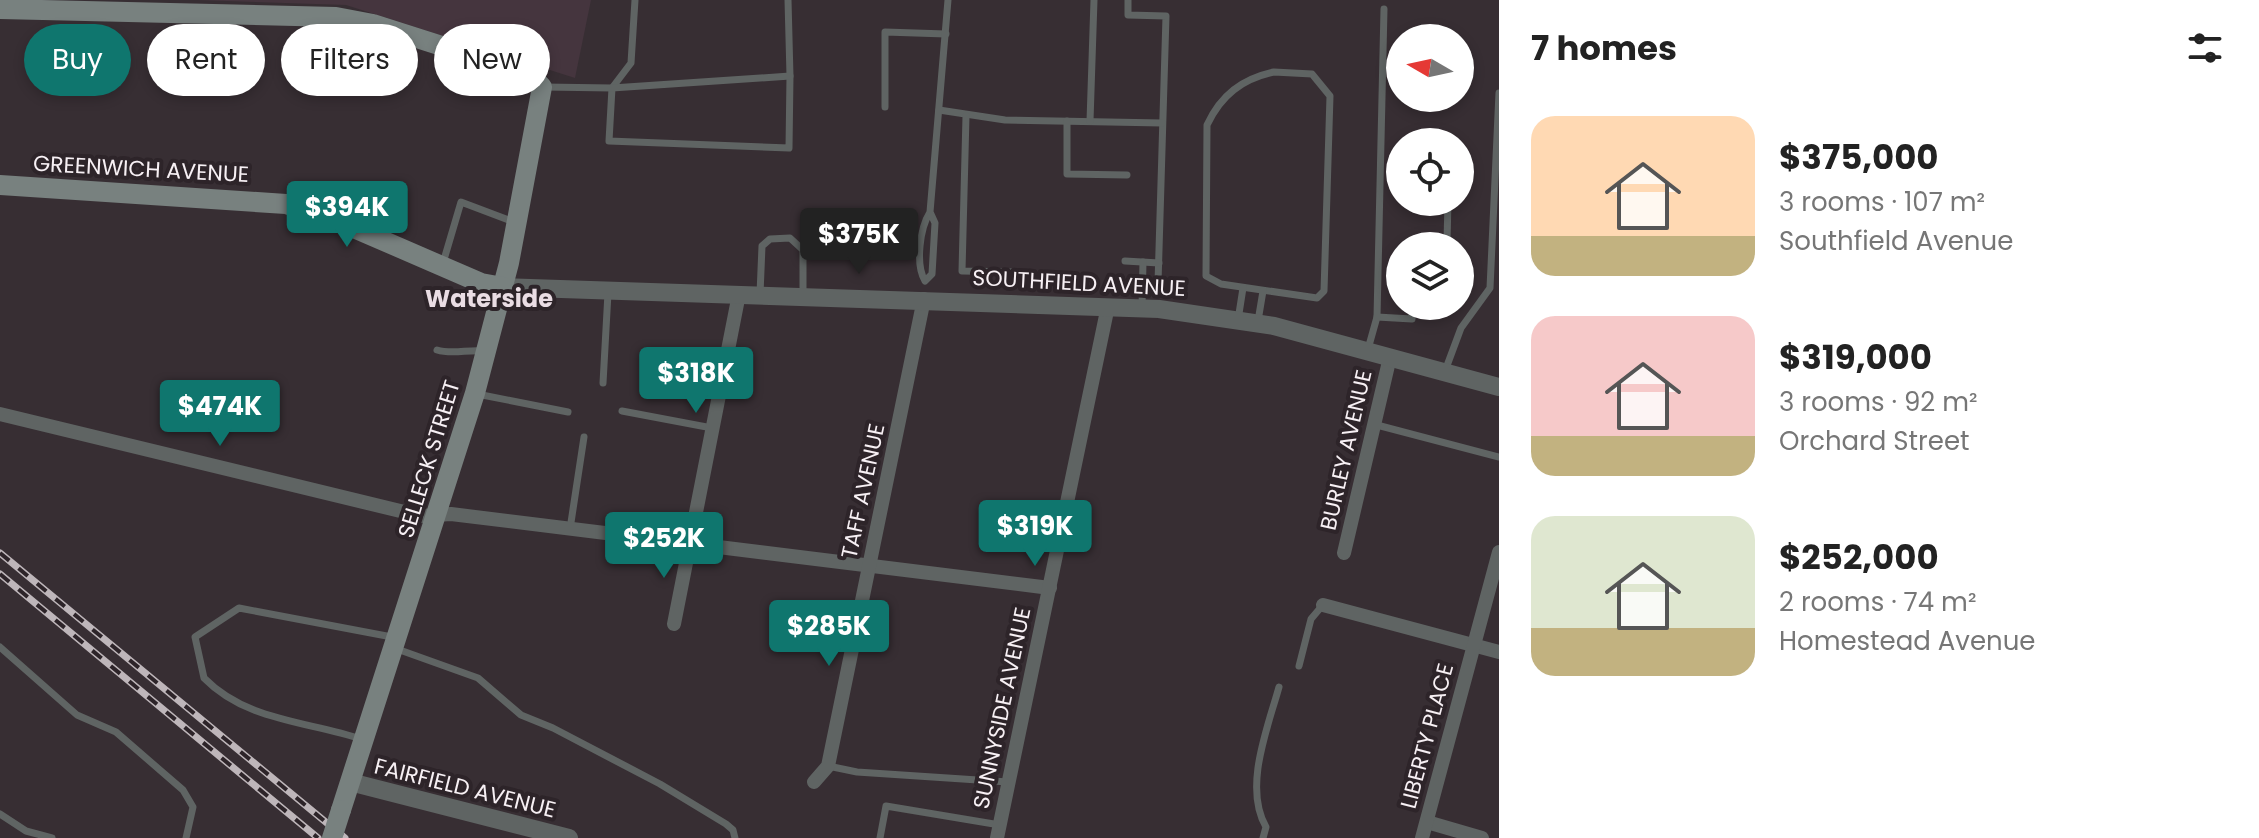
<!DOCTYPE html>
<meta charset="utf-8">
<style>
body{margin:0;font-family:Poppins,sans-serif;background:#f6f6f6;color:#222;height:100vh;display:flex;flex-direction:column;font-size:30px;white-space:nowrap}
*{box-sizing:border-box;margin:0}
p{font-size:26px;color:#767676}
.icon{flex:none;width:44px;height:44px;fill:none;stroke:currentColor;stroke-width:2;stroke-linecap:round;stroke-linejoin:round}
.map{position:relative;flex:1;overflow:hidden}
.sheet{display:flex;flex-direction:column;background:#fff;width:760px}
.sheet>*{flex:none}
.hud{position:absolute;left:24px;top:24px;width:760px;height:72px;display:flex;gap:16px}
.needle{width:52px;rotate:279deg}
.controls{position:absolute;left:1386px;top:24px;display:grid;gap:16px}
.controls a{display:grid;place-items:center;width:88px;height:88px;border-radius:50%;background:#fff;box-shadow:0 4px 12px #0003;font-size:40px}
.price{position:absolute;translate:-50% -68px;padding:0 18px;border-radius:8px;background:#0f766e;color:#fff;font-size:26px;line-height:52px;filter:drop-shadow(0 2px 4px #0008)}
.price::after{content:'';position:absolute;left:50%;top:48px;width:24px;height:18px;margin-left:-12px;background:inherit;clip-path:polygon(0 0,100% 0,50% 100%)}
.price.selected{background:#222;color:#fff}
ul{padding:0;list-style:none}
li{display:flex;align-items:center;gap:24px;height:200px;padding:0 32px}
li span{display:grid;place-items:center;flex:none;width:224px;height:160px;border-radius:24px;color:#555}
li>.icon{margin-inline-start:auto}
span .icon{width:96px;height:96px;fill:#fffc;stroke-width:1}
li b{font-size:34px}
h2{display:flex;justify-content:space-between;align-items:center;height:96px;padding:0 32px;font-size:34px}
.tag{padding:0 28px;border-radius:36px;background:#fff;box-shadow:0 4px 12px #0003;font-size:28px;line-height:72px}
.tag.selected{background:#0f766e;color:#fff}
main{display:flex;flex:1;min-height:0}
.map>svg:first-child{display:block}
.built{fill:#45353e}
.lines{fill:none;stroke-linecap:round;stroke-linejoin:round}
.service{stroke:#5f6463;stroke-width:7}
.minor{stroke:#5f6463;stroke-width:14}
.tertiary{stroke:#5f6463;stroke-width:18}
.secondary{stroke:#78817f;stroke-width:20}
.rail-casing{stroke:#beb6ba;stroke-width:7}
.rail{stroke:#2d2429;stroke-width:4;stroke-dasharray:12;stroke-linecap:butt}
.secondary-bridge{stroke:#78817f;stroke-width:20}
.labels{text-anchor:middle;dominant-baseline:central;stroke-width:8;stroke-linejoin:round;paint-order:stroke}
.street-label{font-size:22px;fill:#f7f0f4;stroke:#2d2429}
.neighbourhood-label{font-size:24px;font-weight:bold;fill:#eadde4;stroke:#2d2429}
</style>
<main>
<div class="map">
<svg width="1499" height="838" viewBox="0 0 1499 838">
<rect width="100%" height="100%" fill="#372e33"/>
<!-- built -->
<polygon class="built" points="196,0 591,0 575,78 346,5"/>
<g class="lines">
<!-- service -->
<g class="service">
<polyline points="635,0 631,63 612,88 609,141 789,148 790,76"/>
<polyline points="1128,0 1128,15 1166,16 1158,283"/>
<path d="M1274,72L1312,74L1330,96L1324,291L1317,298L1221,284L1206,276L1207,125C1221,95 1242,79 1274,72Z"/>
<polyline points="544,87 612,88 790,76 788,0"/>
<polyline points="885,107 885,32 946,34"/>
<polyline points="939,110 1005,120 1162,123"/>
<polyline points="966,116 962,271 1016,272"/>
<polyline points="1067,121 1067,174 1127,175"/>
<polyline points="1090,121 1094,0"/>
<path d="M930,212L935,223L932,274L925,281C915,264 920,228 930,212L948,0"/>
<polyline points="1426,240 1447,241 1448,202"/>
<polyline points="1125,261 1159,263"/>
<polyline points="443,263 461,202 514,222"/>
<polyline points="760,294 762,246 770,239 790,238 803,250 803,295"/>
<polyline points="1142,308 1143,262"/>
<polyline points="1377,317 1412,319 1412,306"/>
<polyline points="1238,320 1243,288"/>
<polyline points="1258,321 1263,291"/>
<polyline points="1368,349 1377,317 1384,9"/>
<path d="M437,350C453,355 468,349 484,351"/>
<polyline points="1445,371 1461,328 1490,288 1499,93"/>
<polyline points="603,383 608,293"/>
<polyline points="477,394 568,412"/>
<polyline points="622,411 712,428"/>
<polyline points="1373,424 1499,457"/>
<polyline points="570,529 584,437"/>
<polyline points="0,647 77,715 116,732 183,790 193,807 186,838"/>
<polyline points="397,649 478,678 521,715 553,728 660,784 726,824 733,830 735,838"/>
<polyline points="1299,666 1311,619 1322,606"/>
<path d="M361,739C306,721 246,721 204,678L195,637L239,608L392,637"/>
<polyline points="828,766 857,772 1008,782"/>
<polyline points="0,814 26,831 52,838"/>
<polyline points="880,838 886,806 1000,825"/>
<path d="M1263,838L1266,827C1243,787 1268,727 1279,687"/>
</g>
<!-- minor -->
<g class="minor">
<polyline points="0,414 421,516 451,514 1050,588"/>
<polyline points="1344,553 1390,357"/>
<polyline points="1323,605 1499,652"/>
<polyline points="674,624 739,294"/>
<polyline points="814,782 828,766 924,299"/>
<polyline points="1427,822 1482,838"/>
<polyline points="997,838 1108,306"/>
<polyline points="1422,838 1499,552"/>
</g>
<!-- tertiary -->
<g class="tertiary">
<polyline points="503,287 1159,309 1274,326 1499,387"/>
<polyline points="350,782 569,838"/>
</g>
<!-- secondary -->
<g class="secondary">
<polyline points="0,9 336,17 373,24 530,74 542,87 509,263 475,393 341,810"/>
<polyline points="0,185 286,204 340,222 481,283 503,287"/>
</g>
<defs>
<g id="rail">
<polyline points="0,553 345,838"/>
<polyline points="0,574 318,838"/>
</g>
</defs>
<!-- rail casing -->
<use href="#rail" class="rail-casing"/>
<!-- rail -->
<use href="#rail" class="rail"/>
<!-- secondary-bridge -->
<polyline class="secondary-bridge" points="332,838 341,810"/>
</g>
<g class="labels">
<!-- street labels -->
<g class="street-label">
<text transform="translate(141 169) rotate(3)">GREENWICH AVENUE</text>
<text transform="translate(1079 283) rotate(3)">SOUTHFIELD AVENUE</text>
<text transform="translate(1346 450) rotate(-77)">BURLEY AVENUE</text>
<text transform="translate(429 459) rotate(-73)">SELLECK STREET</text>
<text transform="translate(863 491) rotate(-78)">TAFF AVENUE</text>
<text transform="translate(1002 708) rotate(-78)">SUNNYSIDE AVENUE</text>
<text transform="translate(1427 736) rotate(-75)">LIBERTY PLACE</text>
<text transform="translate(465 788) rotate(14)">FAIRFIELD AVENUE</text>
</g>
<!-- neighbourhood labels -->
<g class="neighbourhood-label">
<text x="489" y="298">Waterside</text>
</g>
</g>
</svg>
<div class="controls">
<a><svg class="needle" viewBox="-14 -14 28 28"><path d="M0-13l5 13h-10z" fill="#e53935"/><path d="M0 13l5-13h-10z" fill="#767676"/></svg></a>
<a><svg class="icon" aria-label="locate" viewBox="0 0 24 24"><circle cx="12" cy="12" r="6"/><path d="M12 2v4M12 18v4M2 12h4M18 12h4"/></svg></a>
<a><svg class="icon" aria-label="layers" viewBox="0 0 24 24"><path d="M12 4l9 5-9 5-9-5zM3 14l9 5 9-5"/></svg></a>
</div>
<b class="price" style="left:347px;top:249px">$394K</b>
<b class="price selected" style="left:859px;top:276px">$375K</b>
<b class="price" style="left:696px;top:415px">$318K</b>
<b class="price" style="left:220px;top:448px">$474K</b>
<b class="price" style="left:1035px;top:568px">$319K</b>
<b class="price" style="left:664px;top:580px">$252K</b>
<b class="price" style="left:829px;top:668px">$285K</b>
<div class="hud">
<a class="tag selected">Buy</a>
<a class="tag">Rent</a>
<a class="tag">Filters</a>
<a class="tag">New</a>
</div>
</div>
<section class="sheet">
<h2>7 homes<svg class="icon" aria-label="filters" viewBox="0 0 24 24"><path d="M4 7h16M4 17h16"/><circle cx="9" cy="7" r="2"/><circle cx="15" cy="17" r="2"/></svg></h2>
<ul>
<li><span style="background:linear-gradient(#ffd9b3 75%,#c2b280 0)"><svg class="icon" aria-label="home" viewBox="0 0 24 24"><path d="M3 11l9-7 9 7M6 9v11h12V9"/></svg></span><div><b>$375,000</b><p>3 rooms · 107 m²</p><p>Southfield Avenue</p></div></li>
<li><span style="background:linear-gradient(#f6c9c9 75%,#c2b280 0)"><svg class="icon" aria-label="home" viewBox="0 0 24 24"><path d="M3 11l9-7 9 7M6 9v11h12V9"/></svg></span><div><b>$319,000</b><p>3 rooms · 92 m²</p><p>Orchard Street</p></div></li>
<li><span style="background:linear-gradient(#dfe7d0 70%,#c2b280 0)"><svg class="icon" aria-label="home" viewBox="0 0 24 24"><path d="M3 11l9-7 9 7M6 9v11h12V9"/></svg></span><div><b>$252,000</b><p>2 rooms · 74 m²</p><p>Homestead Avenue</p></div></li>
</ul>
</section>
</main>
